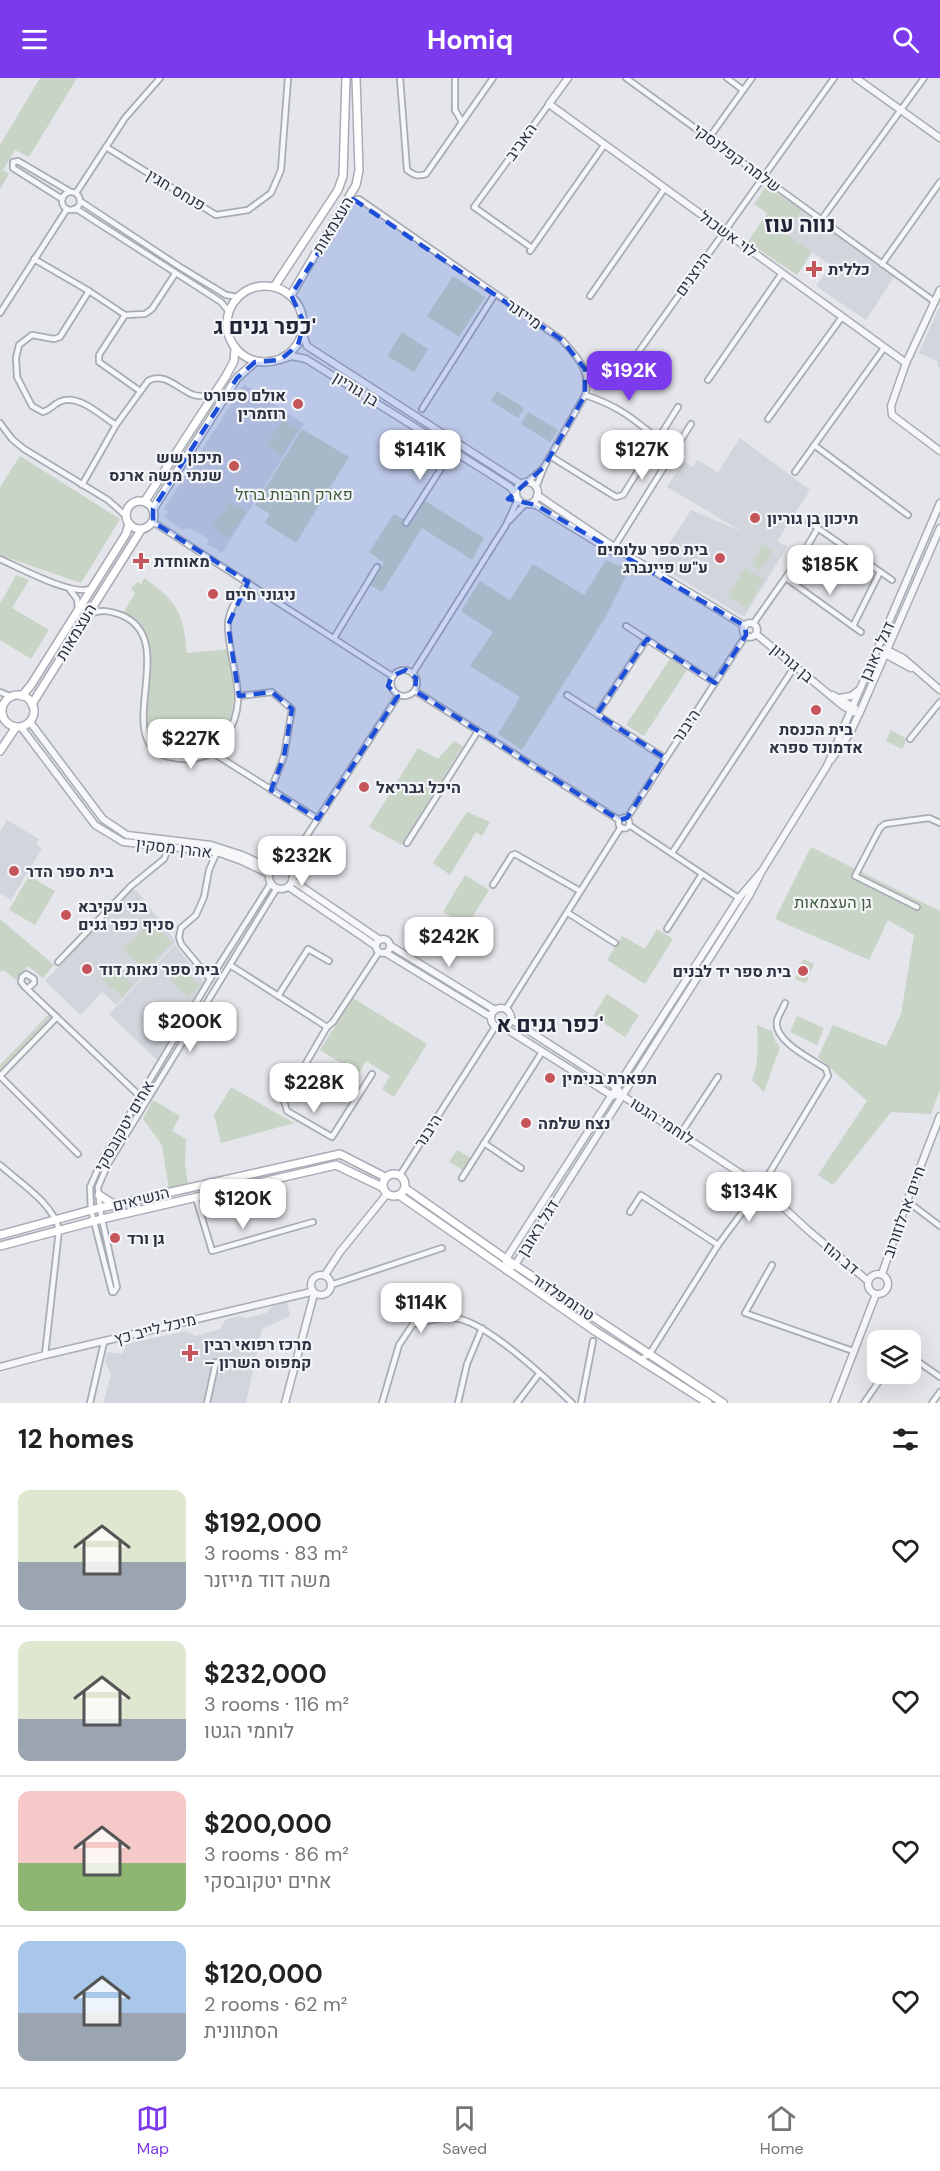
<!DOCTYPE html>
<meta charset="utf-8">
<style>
body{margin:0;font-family:"DM Sans",Heebo,sans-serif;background:#f6f6f6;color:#222;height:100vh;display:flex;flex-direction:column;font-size:22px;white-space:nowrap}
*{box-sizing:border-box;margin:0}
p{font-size:20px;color:#767676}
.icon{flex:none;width:33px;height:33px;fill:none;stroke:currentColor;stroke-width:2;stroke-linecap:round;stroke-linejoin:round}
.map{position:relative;height:1325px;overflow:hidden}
.side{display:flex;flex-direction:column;background:#fff;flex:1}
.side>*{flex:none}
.fabs{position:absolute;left:867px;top:1252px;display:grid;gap:12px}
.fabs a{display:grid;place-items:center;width:54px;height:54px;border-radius:12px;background:#fff;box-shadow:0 6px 24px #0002;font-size:30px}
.price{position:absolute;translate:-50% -51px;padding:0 14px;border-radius:12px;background:#fff;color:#222;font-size:20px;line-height:39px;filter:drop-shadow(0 2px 3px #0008)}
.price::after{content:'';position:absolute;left:50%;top:36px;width:18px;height:14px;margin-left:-9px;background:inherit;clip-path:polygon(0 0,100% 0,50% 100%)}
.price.selected{background:#7c3aed;color:#fff}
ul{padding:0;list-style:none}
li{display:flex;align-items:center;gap:18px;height:150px;padding:0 18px}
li+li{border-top:2px solid #e0e0e0}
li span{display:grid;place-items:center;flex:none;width:168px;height:120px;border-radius:12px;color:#555}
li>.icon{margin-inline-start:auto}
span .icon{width:72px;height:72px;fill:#fffc;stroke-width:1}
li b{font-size:26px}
h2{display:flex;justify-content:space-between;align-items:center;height:72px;padding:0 18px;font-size:26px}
header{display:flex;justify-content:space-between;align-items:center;height:78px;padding:0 18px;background:#7c3aed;color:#fff;font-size:27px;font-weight:700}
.tabs{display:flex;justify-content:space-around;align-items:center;height:84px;border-top:2px solid #e0e0e0;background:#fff;font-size:16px;color:#767676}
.tabs a{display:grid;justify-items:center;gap:3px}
.tabs .selected{color:#7c3aed}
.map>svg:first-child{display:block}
.built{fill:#d2d5dc}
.green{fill:#c8d4c6}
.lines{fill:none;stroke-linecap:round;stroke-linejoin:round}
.minor-casing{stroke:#a9acb5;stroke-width:8}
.tertiary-casing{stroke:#a9acb5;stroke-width:9}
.secondary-casing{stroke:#a9acb5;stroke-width:10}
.minor{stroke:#f6f7f9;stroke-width:4.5}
.tertiary{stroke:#f6f7f9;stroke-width:6}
.secondary{stroke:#fff;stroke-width:7}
.marked{fill:#1d4ed8;fill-opacity:0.2;stroke:#1d4ed8;stroke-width:4.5;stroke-dasharray:12 8;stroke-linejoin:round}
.poi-dot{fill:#c4555a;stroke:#f4f5f8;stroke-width:2}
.labels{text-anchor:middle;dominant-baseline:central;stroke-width:4.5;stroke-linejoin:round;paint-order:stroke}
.street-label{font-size:16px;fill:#2d3242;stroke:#f4f5f8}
.poi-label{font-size:16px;font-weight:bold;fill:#2d3242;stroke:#f4f5f8;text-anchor:start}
.park-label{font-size:16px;fill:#3e5c3b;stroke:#f4f5f8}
.district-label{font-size:22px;font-weight:bold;fill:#1f2333;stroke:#f4f5f8}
</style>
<header><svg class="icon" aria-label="menu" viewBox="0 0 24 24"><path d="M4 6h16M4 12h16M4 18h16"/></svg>Homiq<svg class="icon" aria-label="search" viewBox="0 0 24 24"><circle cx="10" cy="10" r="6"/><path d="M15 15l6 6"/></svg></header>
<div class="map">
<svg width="940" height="1325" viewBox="0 0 940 1325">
<rect width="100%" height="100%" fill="#e4e6eb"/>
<!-- built -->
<g class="built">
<polygon points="802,132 894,199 866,242 816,208 831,187 785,156"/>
<polygon points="939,230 940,230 940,290 937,289 938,284 919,275"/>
<polygon points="244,306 304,346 222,475 207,466 209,461 190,450 182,452 165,439 168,433 164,431"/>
<polygon points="740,360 810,412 777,463 787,469 744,539 656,486 691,432 743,454 667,409 684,383 693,389 697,382 718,394"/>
<polygon points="7,742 39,761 36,767 42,770 11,822 0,815 0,754"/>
<polygon points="132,811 137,813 176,864 116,927 102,914 81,937 45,903"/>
<polygon points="175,867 204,904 158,983 109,936"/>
<polygon points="287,1224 290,1238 262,1251 246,1325 103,1325 111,1297 105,1283 107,1274 122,1276 126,1266 186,1253 196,1258 220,1251 225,1242 239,1238 246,1240 266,1235 273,1228"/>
</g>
<!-- green -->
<g class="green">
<polygon points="40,0 77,0 29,79 15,72 3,92 9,96 0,111 0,67"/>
<polygon points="766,108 802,132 785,155 812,174 797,197 748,164 767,135 754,126"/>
<polygon points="453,198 485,219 459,259 427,238"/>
<polygon points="402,254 428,271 414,294 387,278"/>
<polygon points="497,313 524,330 518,340 491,323"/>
<polygon points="528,334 558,352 550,364 521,346"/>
<polygon points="283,342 298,351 282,377 267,367"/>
<polygon points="302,351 349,379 296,465 265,445 270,436 255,427"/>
<polygon points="20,378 120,441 81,505 0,477 0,409"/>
<polygon points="424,422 484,460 472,482 422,450 382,514 370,507 384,485 369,474 394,436 411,445"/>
<polygon points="230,423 246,434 229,460 213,449"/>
<polygon points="762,467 772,473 761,492 751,487"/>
<polygon points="606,482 617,487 630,489 608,535 522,672 498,656 520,619 470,588 493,554 461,533 480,503 510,522 533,486 584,517"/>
<polygon points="745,490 764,502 747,530 727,518"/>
<polygon points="16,497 29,502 12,530 49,552 31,581 0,562 0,526"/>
<path d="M144,500C178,524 183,534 187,575L231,571L237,638L213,675L202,679L177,680L163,678L152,668L143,648L148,578L136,548L122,537L135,515L131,510L138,504L141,506Z"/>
<polygon points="670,581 687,592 644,658 626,647"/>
<polygon points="891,652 907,661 902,671 886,663"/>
<polygon points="454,663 463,668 402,767 369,749 418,670 438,681"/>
<polygon points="467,734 490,744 482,758 476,754 450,797 433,785"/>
<polygon points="811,769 940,833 940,1012 931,1036 891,1034 833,1107 818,1097 867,1023 818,979 833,947 886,968 901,936 914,857 888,842 869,882 775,841"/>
<polygon points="465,797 489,812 467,848 443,834"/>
<polygon points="29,798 55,813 35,847 9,832"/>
<polygon points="0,841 54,887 43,900 28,888 16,902 3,892 0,894"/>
<polygon points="150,844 172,865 145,893 123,871"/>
<polygon points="657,851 673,861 645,906 607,882 622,858 645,871"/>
<polygon points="803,881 814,886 806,905 795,901"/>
<polygon points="113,889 133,907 122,919 102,901"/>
<polygon points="182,890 200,908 188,919 170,902"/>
<polygon points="607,916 639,937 625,959 593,938"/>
<polygon points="353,920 427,966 394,1019 382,1011 390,998 366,983 358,996 320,972"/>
<polygon points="51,934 57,939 0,998 0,987"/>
<polygon points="797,938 824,950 817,967 790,954"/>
<path d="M757,947L772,953L775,963L780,969L764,1014L752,1002C759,984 758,966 757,947Z"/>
<polygon points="231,1009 294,1045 221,1065 214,1037"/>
<polygon points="153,1022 180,1038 172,1053 186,1061 185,1085 188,1108 169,1112 162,1067 143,1041"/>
<polygon points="457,1072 471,1080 463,1092 449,1084"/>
</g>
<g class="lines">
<defs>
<g id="minor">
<path d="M400,0L407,92C414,97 417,99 426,96L493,0"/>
<polyline points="455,0 455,32 462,44"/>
<polyline points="626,0 935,224"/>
<polyline points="727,0 743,12"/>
<polyline points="709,60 752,0"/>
<polyline points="106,69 216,137 248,132 271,115 281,92 288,0"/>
<circle cx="71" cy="123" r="9"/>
<polyline points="76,115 125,40 160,0"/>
<polyline points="62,121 13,90 13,84 18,83 69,113"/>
<path d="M348,122L359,121L365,125L562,262C577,279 592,293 585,317L544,389L536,410"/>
<polyline points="80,123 180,189 226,217 239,219"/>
<polyline points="74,131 78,132 221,224 229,234"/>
<polyline points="821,142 924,0"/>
<polyline points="532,170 474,129 549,26"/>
<polyline points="530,173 605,66"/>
<polyline points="34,181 89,213 125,237 145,236 152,231 175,196"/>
<polyline points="882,186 940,104"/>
<path d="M89,213L60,259L54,261L32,257L19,267L16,280L17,299L32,328L43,334C50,332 52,328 59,324C77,314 101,338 116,347"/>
<polyline points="590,218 665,110"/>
<polyline points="0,235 67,131"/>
<polyline points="125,237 99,277 99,284 140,313"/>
<polyline points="637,276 834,0"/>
<polyline points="708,302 782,195"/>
<path d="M585,317C618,328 631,339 657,360"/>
<polyline points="422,331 495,216"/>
<polyline points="768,341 842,239"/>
<polyline points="0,345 12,361 24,371 108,422 126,438"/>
<polyline points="814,367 908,437"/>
<polyline points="550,378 616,419 623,417 678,329"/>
<polyline points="795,394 884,270"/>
<polyline points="527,404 542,391"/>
<path d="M82,407L116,347L148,303C164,293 179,312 194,317C200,319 207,318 213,317"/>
<polyline points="510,442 525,426"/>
<polyline points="153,444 392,598"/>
<polyline points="809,444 892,502"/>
<polyline points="406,445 453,372"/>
<polyline points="613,471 691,346"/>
<path d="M0,481C18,489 72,518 89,511"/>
<polyline points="786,500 861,554"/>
<polyline points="70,512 77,521 78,531"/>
<path d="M90,536C101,531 110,533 121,537C184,562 105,669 174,680C185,682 199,681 210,676C217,673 221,666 225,660C252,620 229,591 228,549C227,532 240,517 248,504"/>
<polyline points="753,546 805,472 818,450"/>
<polyline points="626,548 715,605"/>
<polyline points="853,548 880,494"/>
<polyline points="334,560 377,489"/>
<circle cx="404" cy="605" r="13"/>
<polyline points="413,595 506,447 518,421"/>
<polyline points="415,613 619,742"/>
<polyline points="0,614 12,619"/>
<polyline points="567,617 665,680"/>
<polyline points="239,618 272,614 292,631 284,678 271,712"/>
<polyline points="0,627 3,632"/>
<polyline points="597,636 647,561"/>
<polyline points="910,661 940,624"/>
<polyline points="213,675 318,741"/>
<circle cx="624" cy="745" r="5.5"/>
<polyline points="627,740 746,557"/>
<polyline points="629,747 740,821"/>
<polyline points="407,765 478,653"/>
<polyline points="672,775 795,588"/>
<polyline points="287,788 398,618"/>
<polyline points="271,805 209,903 101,1084 90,1109 91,1132 112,1214 114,1214 117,1209 100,1132 98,1109 108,1086 277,810"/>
<polyline points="493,807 512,777 515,776 580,813"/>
<polyline points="917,829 855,798 880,750 885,746 929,740 940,745"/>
<polyline points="568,835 615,865"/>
<polyline points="667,851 702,796"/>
<polyline points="58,884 131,808 164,781 169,769"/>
<polyline points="230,887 327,949"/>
<polyline points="210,901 181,866 179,859 181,850 196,837 204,819 209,792 217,774"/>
<polyline points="28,910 34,905 34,901 26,896 22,899 21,904 24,908 143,1021"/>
<polyline points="278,918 308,871 329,883"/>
<polyline points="506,931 621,749"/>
<polyline points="372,996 332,1059 287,1033 284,1023 327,949 333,944 379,874"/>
<polyline points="0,998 78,1076"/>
<polyline points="0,998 57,939"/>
<polyline points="681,1055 718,999"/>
<polyline points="484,1065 521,1090"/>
<path d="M0,1087C20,1105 53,1125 59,1152L45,1277"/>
<polyline points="400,1097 495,949"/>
<polyline points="462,1100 542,974"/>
<polyline points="196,1120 212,1173 313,1144"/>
<polyline points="907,1123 940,1148"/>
<polyline points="630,1134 641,1117 718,1167"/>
<polyline points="772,1187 745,1235 853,1273"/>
<polyline points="331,1207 442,1170"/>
<polyline points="910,1278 940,1299"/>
<path d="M640,1281L649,1277L718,1167L761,1109L828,998L826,991C812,981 773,963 777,943C778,937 783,931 785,925"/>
<polyline points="90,1325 104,1264"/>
<polyline points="207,1325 216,1284"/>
<path d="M382,1325L399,1267L413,1246C427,1243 445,1238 460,1241C492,1249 547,1301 572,1325"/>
<polyline points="458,1325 467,1286 482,1250"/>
<polyline points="517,1325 539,1296"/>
<polyline points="581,1325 593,1263"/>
<polyline points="864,1325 884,1296"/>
<polyline points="932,1325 940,1314"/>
</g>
<g id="tertiary">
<polyline points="568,0 549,26 906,285"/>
<polyline points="856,0 940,60"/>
<polyline points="940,212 906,285 891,328 892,337 940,373"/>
<polyline points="303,256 307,268 521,406"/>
<polyline points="280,282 292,278 306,281 490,396 510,409 516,417"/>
<circle cx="527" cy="415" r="11"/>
<polyline points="537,417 614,469 745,548"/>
<polyline points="529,426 536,427 611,473 619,475"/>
<circle cx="750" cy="552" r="7"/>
<polyline points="756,556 843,628 854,634"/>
<polyline points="885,571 903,580 940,612"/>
<polyline points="883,575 911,590"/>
<polyline points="833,617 855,630"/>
<polyline points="839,620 851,618 860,611"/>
<polyline points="30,644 103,741 127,757 211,767 242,777 272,791"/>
<polyline points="21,649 95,747 123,764 217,774 242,783 269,796"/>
<polyline points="831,682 850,655 860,634 940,450"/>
<circle cx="281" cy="799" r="12"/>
<polyline points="762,793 739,820 506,1181 506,1192 515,1187 749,818 762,793 827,688 940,425"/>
<polyline points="292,802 380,862"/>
<polyline points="289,809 376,868"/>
<circle cx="383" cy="868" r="7"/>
<polyline points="391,868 495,932"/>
<polyline points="386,875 491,939"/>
<circle cx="501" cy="940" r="10"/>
<polyline points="512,942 616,1009 623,1018 761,1109 809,1153 868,1203"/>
<polyline points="505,950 611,1017 623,1018"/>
<circle cx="878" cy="1206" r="10"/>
<polyline points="882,1196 907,1123 940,1038"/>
<circle cx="321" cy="1207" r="10"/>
<polyline points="325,1197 340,1174 387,1116"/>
<polyline points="0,1289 45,1277 311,1214"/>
<polyline points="285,1325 314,1216"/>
<polyline points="834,1325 876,1216"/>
</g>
<g id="secondary">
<circle cx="265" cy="246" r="38"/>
<polyline points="274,209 338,112 343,98 346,0"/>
<polyline points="291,217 356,107 359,92 356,0"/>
<circle cx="140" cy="437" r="14"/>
<polyline points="145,423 226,298 234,283 235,271"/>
<polyline points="153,431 237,300 255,284"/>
<circle cx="18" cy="633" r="16"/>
<polyline points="22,618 31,607 126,456 129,446"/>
<polyline points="32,626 141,452"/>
<polyline points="0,673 16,649"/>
<circle cx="394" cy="1107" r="11"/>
<polyline points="405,1110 506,1181 723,1325"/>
<polyline points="99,1117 115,1127"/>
<polyline points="399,1117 595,1253 708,1325"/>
<polyline points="0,1157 91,1132 340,1076 385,1099"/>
<polyline points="0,1168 102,1141 336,1087 382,1109"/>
</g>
</defs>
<!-- minor casing -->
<use href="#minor" class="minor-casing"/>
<!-- tertiary casing -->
<use href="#tertiary" class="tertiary-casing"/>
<!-- secondary casing -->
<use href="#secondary" class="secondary-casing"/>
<!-- minor -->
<use href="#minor" class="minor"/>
<!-- tertiary -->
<use href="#tertiary" class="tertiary"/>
<!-- secondary -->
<use href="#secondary" class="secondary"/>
</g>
<!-- marked area -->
<path class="marked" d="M353,121L562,262L585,291V317L544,389L508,421L536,427L745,548L746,557L715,605L647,561L597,636L665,680L627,740L619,742L415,613L416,600L406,592L392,598L388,608L398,618L318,741L271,712L284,678L292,631L272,614L239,618L228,547L248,504L153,444V431L237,300L255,284L280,282L298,267L304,245L291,217Z"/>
<!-- markers -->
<g class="poi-dot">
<path d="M811 182h6v6h6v6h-6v6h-6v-6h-6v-6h6z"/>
<circle cx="298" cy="326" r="6"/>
<circle cx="234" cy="388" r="6"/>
<circle cx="755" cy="440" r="6"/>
<circle cx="720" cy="480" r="6"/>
<path d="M138 474h6v6h6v6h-6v6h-6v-6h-6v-6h6z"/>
<circle cx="213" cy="516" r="6"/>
<circle cx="816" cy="632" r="6"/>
<circle cx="364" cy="709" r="6"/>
<circle cx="14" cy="793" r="6"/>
<circle cx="66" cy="837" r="6"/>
<circle cx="87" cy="891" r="6"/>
<circle cx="803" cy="893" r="6"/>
<circle cx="550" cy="1000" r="6"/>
<circle cx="526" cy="1045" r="6"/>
<circle cx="115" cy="1160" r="6"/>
<path d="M187 1266h6v6h6v6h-6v6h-6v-6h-6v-6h6z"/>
</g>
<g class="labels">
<!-- street labels -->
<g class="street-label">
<text transform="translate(521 64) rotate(-54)">האביב</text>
<text transform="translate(737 80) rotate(36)">שלמה קפלנסקי</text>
<text transform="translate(176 112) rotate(31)">פנחס חגין</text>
<text transform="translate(333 147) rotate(-59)">העצמאות</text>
<text transform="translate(728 156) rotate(36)">לוי אשכול</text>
<text transform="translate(693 196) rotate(-55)">הניצנים</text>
<text transform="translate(524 236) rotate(35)">מייזנר</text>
<text transform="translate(356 311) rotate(32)">בן גוריון</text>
<text transform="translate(76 554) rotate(-59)">העצמאות</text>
<text transform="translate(877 573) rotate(-66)">דגל ראובן</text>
<text transform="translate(792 585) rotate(40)">בן גוריון</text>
<text transform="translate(686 648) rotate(-56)">היבנר</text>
<text transform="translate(174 770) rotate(7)">אהרן מסקין</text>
<text transform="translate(662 1043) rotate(33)">לוחמי הגטו</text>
<text transform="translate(124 1048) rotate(-60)">אחים יטקובסקי</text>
<text transform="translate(428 1053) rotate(-57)">היבנר</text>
<text transform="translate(141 1121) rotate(-14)">הנשיאים</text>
<text transform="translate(904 1134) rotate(-70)">חיים ארלוזורוב</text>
<text transform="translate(538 1150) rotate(-58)">דגל ראובן</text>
<text transform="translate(841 1180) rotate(40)">דב הוז</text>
<text transform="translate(563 1219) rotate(34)">טרומפלדור</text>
<text transform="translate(155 1251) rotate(-14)">מיכל לייב כץ</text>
</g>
<!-- poi labels -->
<g class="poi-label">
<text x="828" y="191">כללית</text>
<text x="286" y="317" text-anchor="end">אולם ספורט<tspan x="286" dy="18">רוזמרין</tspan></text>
<text x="222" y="379" text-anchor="end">תיכון שש<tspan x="222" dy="18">שנתי משה ארנס</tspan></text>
<text x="767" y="440">תיכון בן גוריון</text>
<text x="708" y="471" text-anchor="end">בית ספר עלומים<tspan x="708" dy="18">ע"ש פיינברג</tspan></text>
<text x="154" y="483">מאוחדת</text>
<text x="225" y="516">ניגוני חיים</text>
<text x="816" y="651" text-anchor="middle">בית הכנסת<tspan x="816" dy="18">אדמונד ספרא</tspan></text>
<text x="376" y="709">היכל גבריאל</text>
<text x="26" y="793">בית ספר הדר</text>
<text x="78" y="828">בני עקיבא<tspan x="78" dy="18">סניף כפר גנים</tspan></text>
<text x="99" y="891">בית ספר נאות דוד</text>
<text x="791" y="893" text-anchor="end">בית ספר יד לבנים</text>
<text x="562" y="1000">תפארת בנימין</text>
<text x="538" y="1045">נצח שלמה</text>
<text x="127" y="1160">גן ורד</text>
<text x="204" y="1266">מרכז רפואי רבין<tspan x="204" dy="18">– קמפוס השרון</tspan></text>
</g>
<!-- park labels -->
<g class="park-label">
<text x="294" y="416">פארק חרבות ברזל</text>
<text x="833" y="824">גן העצמאות</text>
</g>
<!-- district labels -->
<g class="district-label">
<text x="800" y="146">נווה עוז</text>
<text x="265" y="248">כפר גנים ג'</text>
<text x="550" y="946">כפר גנים א'</text>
</g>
</g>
</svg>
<div class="fabs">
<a><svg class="icon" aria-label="layers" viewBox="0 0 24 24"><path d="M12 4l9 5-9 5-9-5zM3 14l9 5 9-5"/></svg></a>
</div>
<b class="price selected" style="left:629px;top:324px">$192K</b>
<b class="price" style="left:420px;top:403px">$141K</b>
<b class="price" style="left:642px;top:403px">$127K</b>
<b class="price" style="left:830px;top:518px">$185K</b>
<b class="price" style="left:191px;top:692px">$227K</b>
<b class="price" style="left:302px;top:809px">$232K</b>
<b class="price" style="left:449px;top:890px">$242K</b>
<b class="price" style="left:190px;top:975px">$200K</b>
<b class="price" style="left:314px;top:1036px">$228K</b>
<b class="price" style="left:749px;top:1145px">$134K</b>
<b class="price" style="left:243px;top:1152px">$120K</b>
<b class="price" style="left:421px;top:1256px">$114K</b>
</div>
<section class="side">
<h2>12 homes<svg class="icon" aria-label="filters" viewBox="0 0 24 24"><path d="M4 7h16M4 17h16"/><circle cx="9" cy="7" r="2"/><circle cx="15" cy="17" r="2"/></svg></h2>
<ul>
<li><span style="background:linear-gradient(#dfe7d0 60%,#9aa5b1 0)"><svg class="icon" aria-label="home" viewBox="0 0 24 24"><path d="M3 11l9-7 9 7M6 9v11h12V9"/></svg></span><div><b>$192,000</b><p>3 rooms · 83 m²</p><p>משה דוד מייזנר</p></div><svg class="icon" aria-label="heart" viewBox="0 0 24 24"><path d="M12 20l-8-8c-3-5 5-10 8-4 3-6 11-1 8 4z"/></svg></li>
<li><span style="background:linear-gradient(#dfe7d0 65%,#9aa5b1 0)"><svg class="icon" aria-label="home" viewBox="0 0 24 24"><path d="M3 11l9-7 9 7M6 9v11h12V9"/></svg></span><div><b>$232,000</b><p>3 rooms · 116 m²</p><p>לוחמי הגטו</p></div><svg class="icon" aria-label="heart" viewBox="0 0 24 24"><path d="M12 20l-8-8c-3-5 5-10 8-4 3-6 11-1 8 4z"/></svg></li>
<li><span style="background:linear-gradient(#f6c9c9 60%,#8fb573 0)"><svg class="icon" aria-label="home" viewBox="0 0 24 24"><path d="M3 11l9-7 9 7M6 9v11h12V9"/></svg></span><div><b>$200,000</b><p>3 rooms · 86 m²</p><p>אחים יטקובסקי</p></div><svg class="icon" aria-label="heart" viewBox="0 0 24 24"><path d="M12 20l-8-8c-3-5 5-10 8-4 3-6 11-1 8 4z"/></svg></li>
<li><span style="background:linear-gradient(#a9c7e8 60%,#9aa5b1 0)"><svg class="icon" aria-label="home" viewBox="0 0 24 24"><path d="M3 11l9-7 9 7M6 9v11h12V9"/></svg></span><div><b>$120,000</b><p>2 rooms · 62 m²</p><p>הסתוונית</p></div><svg class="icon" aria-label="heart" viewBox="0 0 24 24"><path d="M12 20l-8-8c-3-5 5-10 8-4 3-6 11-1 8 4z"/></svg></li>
</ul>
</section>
<nav class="tabs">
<a class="selected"><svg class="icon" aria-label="map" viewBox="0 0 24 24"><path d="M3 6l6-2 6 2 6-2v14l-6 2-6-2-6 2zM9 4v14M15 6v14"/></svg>Map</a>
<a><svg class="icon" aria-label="saved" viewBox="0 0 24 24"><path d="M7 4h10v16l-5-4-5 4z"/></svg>Saved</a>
<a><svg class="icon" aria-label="home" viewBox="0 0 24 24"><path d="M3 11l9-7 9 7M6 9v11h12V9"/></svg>Home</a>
</nav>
